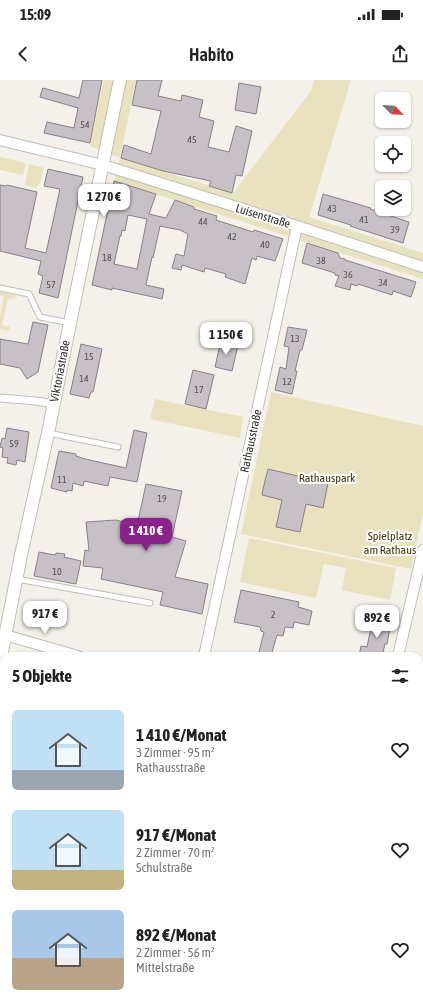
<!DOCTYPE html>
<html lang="de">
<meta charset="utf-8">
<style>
body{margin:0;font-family:"Asap Condensed",sans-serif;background:#f2f2f2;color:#222;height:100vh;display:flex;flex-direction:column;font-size:15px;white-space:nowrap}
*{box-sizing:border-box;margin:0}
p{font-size:13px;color:#767676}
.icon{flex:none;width:22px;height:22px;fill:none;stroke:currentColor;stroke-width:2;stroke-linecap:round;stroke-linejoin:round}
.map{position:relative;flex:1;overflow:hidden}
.panel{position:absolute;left:0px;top:572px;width:423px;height:356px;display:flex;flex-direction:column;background:#fff;border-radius:12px 12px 0 0;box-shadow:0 1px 3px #0004}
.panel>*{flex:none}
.needle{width:26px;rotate:115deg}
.tools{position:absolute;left:375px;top:12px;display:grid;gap:8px}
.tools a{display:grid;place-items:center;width:36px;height:36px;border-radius:6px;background:#fff;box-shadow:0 1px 3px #0004;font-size:20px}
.price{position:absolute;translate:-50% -34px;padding:0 9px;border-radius:8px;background:#fff;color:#222;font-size:13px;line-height:26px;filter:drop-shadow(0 1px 2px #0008)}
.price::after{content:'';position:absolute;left:50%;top:24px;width:12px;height:9px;margin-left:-6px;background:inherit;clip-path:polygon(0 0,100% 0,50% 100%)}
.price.on{background:#8a2389;color:#fff}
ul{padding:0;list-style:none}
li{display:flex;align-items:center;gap:12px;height:100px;padding:0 12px}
li span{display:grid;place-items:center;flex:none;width:112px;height:80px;border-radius:6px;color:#555}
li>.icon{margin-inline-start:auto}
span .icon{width:48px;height:48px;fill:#fffc;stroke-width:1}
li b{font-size:17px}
h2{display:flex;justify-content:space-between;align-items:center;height:48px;padding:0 12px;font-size:17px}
.status{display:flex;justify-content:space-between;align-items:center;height:28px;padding:0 20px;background:#fff;direction:ltr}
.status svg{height:11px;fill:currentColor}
header{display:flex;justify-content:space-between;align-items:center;height:52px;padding:0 12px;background:#fff;font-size:18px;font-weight:600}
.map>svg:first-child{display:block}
.green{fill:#e9e2be}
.building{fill:#c7c0c6;stroke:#888288;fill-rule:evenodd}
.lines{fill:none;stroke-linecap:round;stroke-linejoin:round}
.service-casing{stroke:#c0beb7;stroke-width:7}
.pedestrian-casing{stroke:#c0beb7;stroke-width:9}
.minor-casing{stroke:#c0beb7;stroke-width:12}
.tertiary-casing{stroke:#c0beb7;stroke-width:14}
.service{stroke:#fff;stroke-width:5}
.pedestrian{stroke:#fff;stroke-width:7}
.minor{stroke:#fff;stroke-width:10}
.tertiary{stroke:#fff;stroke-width:12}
.labels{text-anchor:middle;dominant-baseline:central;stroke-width:4;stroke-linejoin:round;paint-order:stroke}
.number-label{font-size:10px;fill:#545251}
.street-label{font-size:12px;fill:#2e2d2a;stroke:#fff}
.park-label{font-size:12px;fill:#403704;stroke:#fff}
</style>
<div class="status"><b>15:09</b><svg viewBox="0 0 49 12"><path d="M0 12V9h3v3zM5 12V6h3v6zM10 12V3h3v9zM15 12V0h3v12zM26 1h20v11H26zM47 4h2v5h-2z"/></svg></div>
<header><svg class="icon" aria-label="back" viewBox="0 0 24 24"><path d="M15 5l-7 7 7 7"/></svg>Habito<svg class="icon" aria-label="share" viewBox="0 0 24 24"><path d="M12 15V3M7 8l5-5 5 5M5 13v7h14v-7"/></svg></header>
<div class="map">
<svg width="423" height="928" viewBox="0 0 423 928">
<rect width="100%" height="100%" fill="#f3f1e9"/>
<!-- green -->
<g class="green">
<polygon points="104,0 136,0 120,78 233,113 311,11 314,0 351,0 309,137 423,173 423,199 114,101 120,78 90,66"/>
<polygon points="0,77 26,83 23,95 0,90"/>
<polygon points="29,84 44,88 40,104 38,104 37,108 25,105"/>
<polygon points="0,212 16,215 15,218 8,219 2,245 10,247 9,251 0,249 0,237 4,215 0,216"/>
<polygon points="271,312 423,346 423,433 411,489 241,454"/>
<polygon points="155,319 243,337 240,358 150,339"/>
<polygon points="249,458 396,488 390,520 342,510 346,488 324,484 316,518 240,502"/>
</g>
<!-- building -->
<g class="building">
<polygon points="83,0 102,0 90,63 44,53 47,42 74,48 78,28 40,17 43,8 79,18"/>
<polygon points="137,0 162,0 158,16 181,21 182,15 203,20 199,37 214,41 208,67 229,72 236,46 252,51 242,96 236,95 232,113 209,106 211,101 163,91 121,78 124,65 151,74 161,31 132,25"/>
<polygon points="239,3 261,7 256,34 235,30"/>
<polygon points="48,89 83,97 58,218 39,213 43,196 38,194 41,181 0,171 0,105 6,106 7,105 37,112 25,168 46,173 60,109 44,106"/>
<path d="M114,101L156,114L149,134L166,138L175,120L194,127V129L217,136L216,140L253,152L254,150L283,159L275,181L257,176L256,180L252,178L245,204L225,197L226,194L205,188L204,192L182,185L181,190L172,188L176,174L184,176L188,154L180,150L160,146L153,178L152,177L146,205L164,209L162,219L112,208V210L92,205ZM128,135L147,139L137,189L114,184L120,156H121L122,150L125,151Z"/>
<polygon points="323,114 371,128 370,129 409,142 403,163 350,146 351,145 318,135"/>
<polygon points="307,163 338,173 340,178 345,179 345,180 416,202 411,217 393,211 392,215 358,204 357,206 351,204 350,210 335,206 339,196 335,195 335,193 302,183"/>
<polygon points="33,242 48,245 38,292 27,299 20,288 0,284 0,259 28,264"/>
<polygon points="288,247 307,250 302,270 300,270 295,291 297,291 292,314 275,310 280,287 286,289 289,267 284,266"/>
<polygon points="221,260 238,265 232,291 215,287"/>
<polygon points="81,264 102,269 93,312 91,312 89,318 70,314"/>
<polygon points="193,290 214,295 206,329 185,324"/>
<polygon points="7,348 29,352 25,382 17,380 16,385 7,383 8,378 2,377 3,368 0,367 2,358 5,359"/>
<polygon points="134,350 147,353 137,402 110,397 108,406 84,401 83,406 73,403 72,411 67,410 67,412 51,408 59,371 76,374 76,376 85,379 126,388"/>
<polygon points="268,389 328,403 323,428 306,424 300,452 276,447 282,420 262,415 263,409"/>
<polygon points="146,404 182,411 172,457 186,461 175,497 208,504 202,534 160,525 163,512 101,499 103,488 83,486 85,470 89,471 86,442 116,440 137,446"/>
<polygon points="39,472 55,475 56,473 65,474 64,477 81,481 76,504 34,496"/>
<polygon points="241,510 299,522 298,527 312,531 309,545 294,542 293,548 285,547 283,556 277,555 271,576 258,576 264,552 261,551 260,547 234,542"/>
<polygon points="373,538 391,542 387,564 385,564 383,572 387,573 387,576 359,576 361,566 367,567"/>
</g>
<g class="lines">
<defs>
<g id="service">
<polyline points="0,208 29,214 40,237 70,243"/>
<polyline points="48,353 118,367"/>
<polyline points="17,499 150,523"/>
</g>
<polyline id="pedestrian" points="0,318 36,321 54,324"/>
<g id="minor">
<polyline points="0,60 103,85 297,146 423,187"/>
<polyline points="5,555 78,576"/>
<polyline points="204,576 297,146"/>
<polyline points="398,576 423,470"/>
<polyline points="419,678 423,680"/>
<polyline points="97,928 99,924"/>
<polyline points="319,928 320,924"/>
</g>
<polyline id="tertiary" points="0,582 21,475 48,353 70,243 120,0"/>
</defs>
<!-- service casing -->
<use href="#service" class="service-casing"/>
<!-- pedestrian casing -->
<use href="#pedestrian" class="pedestrian-casing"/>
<!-- minor casing -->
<use href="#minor" class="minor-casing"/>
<!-- tertiary casing -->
<use href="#tertiary" class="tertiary-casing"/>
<!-- service -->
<use href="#service" class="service"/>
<!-- pedestrian -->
<use href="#pedestrian" class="pedestrian"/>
<!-- minor -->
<use href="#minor" class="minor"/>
<!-- tertiary -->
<use href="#tertiary" class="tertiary"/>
</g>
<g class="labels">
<!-- number labels -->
<g class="number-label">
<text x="85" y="44">54</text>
<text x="192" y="59">45</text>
<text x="332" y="128">43</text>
<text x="364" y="139">41</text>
<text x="203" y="141">44</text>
<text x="395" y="149">39</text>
<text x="232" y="156">42</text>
<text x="265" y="164">40</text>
<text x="107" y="177">18</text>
<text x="321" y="180">38</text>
<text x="348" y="194">36</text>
<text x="383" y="202">34</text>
<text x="51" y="204">57</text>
<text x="295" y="258">13</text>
<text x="89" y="276">15</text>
<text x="84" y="298">14</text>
<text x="287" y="301">12</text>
<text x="199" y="309">17</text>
<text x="14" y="363">59</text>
<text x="62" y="399">11</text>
<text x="162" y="418">19</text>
<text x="57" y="491">10</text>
<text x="273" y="534">2</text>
</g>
<!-- street labels -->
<g class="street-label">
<text transform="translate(263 136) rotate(17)">Luisenstraße</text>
<text transform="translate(60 291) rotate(-79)">Viktoriastraße</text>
<text transform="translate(251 361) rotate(-78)">Rathausstraße</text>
</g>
<!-- park labels -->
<g class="park-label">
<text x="327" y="398">Rathauspark</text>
<text x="390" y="456">Spielplatz<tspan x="390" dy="14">am Rathaus</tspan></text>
</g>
</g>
</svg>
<div class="tools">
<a><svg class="needle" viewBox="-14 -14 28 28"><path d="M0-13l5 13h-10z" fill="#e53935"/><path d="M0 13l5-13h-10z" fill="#767676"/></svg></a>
<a><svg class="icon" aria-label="locate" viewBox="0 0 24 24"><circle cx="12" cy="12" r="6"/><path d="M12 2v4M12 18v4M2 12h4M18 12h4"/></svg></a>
<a><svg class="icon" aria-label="layers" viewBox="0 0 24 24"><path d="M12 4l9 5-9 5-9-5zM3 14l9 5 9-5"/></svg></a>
</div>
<b class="price" style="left:104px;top:138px">1 270 €</b>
<b class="price" style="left:226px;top:276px">1 150 €</b>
<b class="price on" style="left:146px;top:472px">1 410 €</b>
<b class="price" style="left:45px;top:555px">917 €</b>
<b class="price" style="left:377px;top:559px">892 €</b>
<section class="panel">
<h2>5 Objekte<svg class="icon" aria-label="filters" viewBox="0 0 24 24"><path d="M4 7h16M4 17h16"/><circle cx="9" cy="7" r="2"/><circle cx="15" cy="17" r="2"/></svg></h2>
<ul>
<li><span style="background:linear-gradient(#bfe0f5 75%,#9aa5b1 0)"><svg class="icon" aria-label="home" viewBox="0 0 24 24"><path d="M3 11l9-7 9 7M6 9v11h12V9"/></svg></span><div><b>1 410 €/Monat</b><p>3 Zimmer · 95 m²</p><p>Rathausstraße</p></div><svg class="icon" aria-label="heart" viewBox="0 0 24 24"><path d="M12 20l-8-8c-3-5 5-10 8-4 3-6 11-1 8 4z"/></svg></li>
<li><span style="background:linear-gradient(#bfe0f5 75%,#c2b280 0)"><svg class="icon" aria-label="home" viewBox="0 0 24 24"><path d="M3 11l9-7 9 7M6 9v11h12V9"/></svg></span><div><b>917 €/Monat</b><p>2 Zimmer · 70 m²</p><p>Schulstraße</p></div><svg class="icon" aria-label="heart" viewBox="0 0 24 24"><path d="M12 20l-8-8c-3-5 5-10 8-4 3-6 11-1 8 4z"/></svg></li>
<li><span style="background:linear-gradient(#a9c7e8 60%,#b9a48a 0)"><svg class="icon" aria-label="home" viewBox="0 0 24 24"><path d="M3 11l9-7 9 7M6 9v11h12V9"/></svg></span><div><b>892 €/Monat</b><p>2 Zimmer · 56 m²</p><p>Mittelstraße</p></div><svg class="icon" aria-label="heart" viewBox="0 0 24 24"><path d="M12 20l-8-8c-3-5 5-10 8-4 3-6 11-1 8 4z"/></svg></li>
</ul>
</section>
</div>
